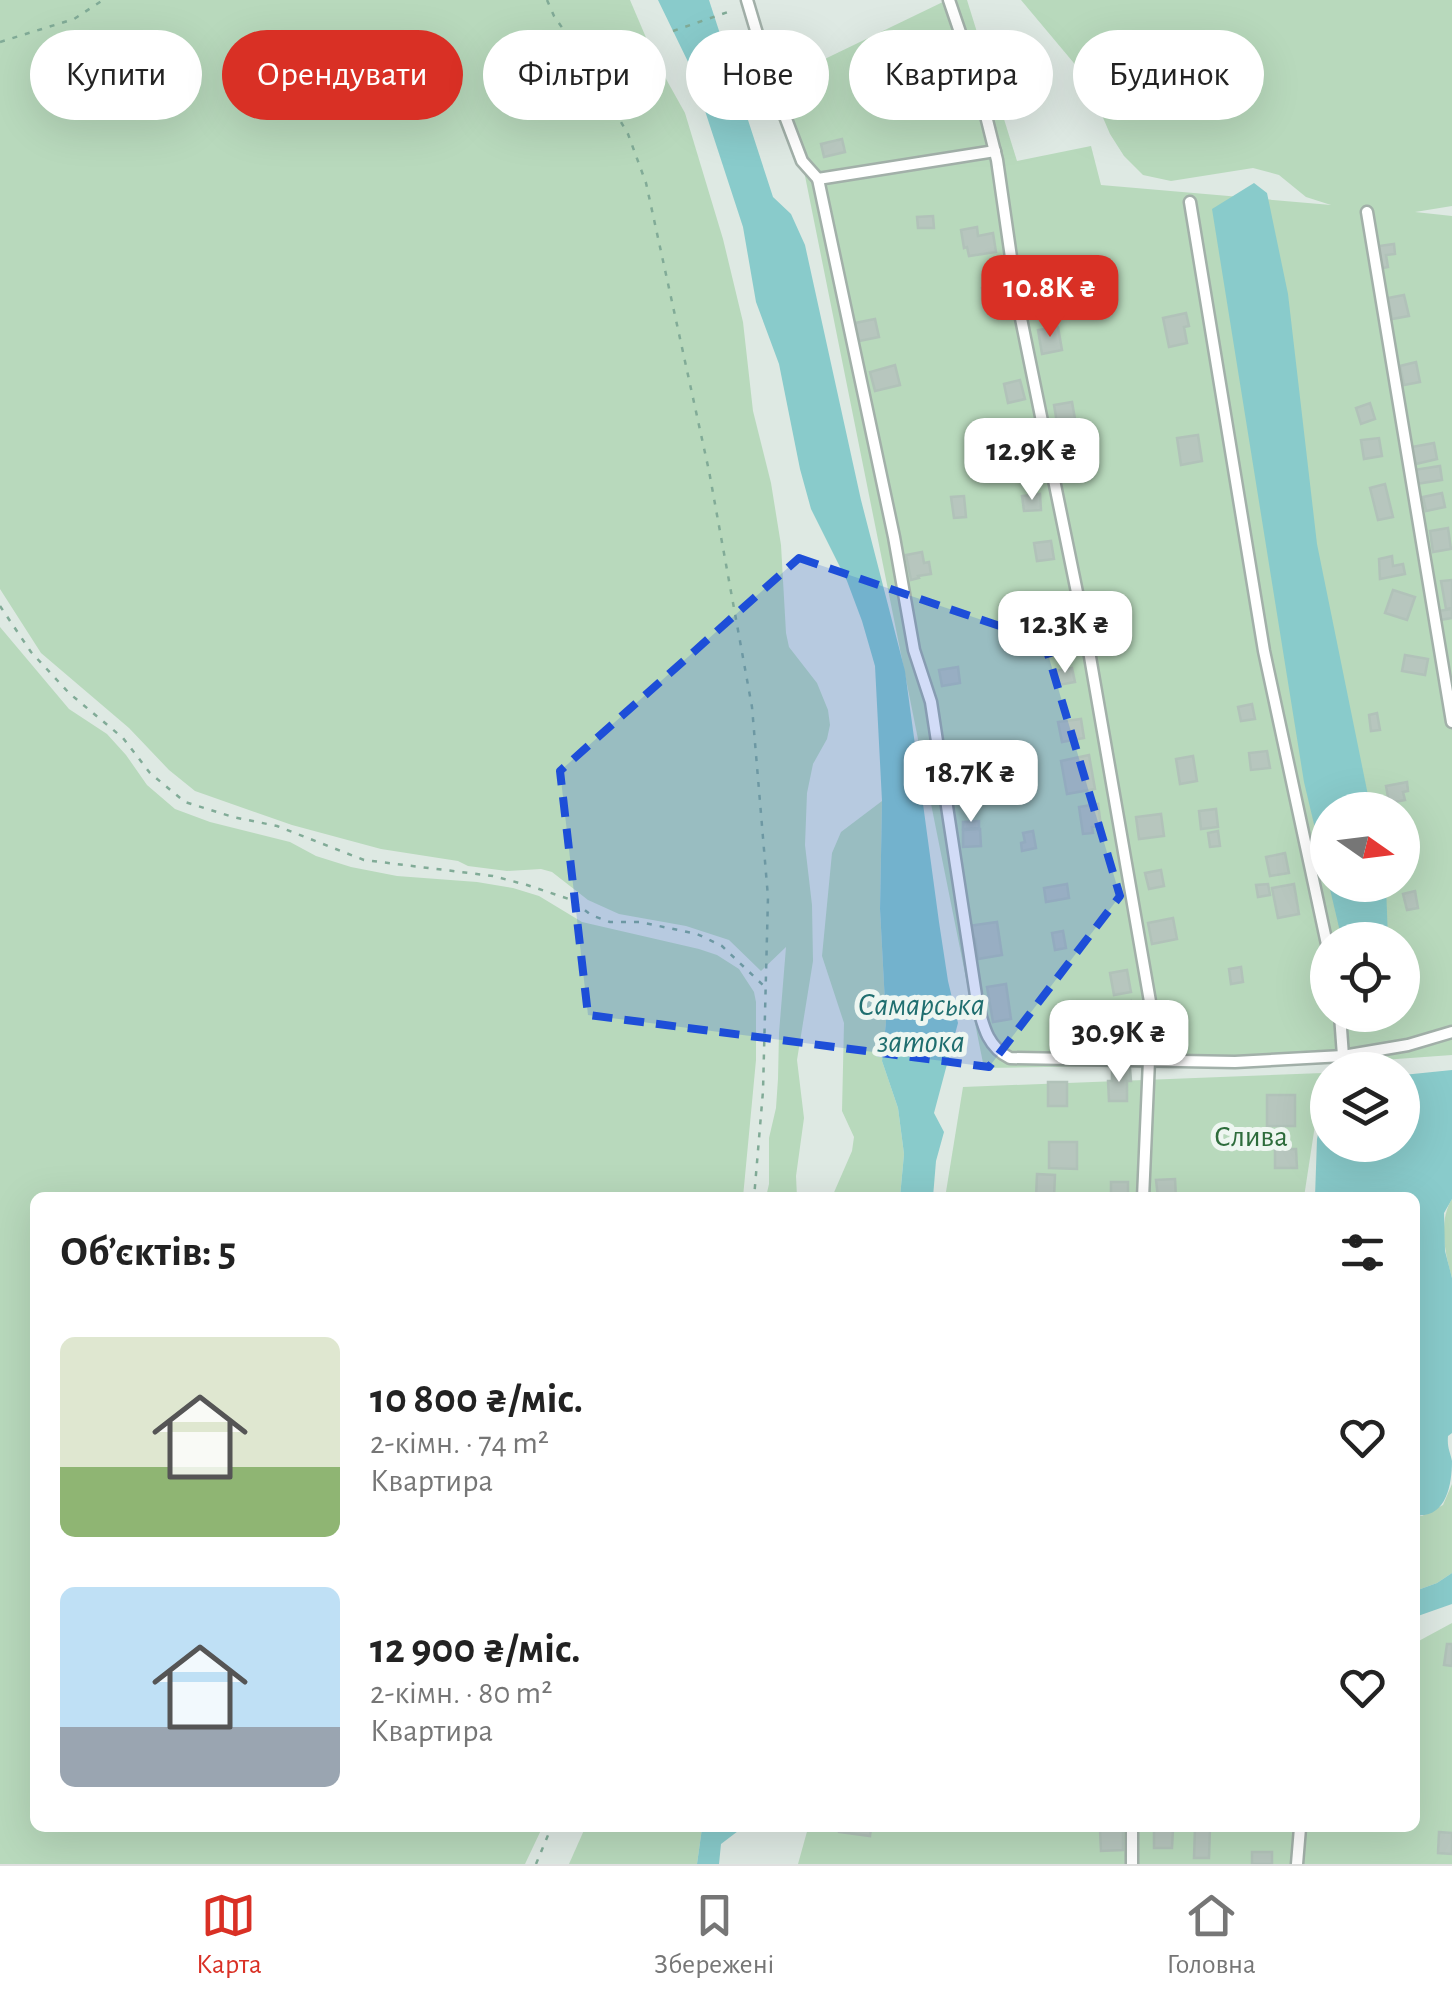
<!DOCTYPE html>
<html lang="uk">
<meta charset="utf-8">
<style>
body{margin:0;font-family:"Alegreya Sans",sans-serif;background:#f2f2f2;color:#222;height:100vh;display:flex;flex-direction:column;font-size:38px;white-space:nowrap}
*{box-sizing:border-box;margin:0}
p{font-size:32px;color:#767676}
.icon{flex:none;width:55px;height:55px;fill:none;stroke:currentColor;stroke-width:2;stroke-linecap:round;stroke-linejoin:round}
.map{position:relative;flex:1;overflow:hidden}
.side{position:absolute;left:30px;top:1192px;width:1390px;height:640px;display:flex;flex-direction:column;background:#fff;border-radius:15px;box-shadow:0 10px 40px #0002}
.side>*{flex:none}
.guide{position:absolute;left:30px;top:30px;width:1392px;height:90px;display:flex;gap:20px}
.needle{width:65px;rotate:104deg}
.buttons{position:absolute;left:1310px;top:792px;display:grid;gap:20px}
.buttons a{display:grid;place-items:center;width:110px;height:110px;border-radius:50%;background:#fff;box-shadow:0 10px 40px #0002;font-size:50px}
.price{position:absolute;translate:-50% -85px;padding:0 22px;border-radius:20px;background:#fff;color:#222;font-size:32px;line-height:65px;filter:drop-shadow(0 2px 5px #0008)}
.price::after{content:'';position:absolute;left:50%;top:60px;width:30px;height:22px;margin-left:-15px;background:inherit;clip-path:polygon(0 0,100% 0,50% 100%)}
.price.on{background:#d93025;color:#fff}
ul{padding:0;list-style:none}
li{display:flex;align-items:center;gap:30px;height:250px;padding:0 30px}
li span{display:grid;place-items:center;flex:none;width:280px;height:200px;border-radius:15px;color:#555}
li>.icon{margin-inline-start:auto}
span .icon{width:120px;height:120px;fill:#fffc;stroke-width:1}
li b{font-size:42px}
h2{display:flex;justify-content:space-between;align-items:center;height:120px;padding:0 30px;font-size:42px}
.chip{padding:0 35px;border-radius:45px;background:#fff;box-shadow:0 10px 40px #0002;font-size:35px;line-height:90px}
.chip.on{background:#d93025;color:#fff}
.menu{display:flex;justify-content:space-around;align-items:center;height:140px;border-top:2px solid #e0e0e0;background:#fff;font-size:28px;color:#767676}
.menu a{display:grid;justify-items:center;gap:5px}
.menu .on{color:#d93025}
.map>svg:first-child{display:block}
.green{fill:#b8d9bc;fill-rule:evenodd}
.water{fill:#89cbcb}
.building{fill:#b7c6be;stroke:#b1c2b9;stroke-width:2.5}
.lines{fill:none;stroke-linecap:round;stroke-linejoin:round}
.lane-casing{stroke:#a2b0a9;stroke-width:15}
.path{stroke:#81ab97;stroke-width:2.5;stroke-dasharray:5 8;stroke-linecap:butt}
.lane{stroke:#fff;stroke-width:10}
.marked{fill:#1d4ed8;fill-opacity:0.2;stroke:#1d4ed8;stroke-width:8;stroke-dasharray:20 12;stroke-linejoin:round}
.labels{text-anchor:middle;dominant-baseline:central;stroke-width:10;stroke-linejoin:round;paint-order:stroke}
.park-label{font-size:30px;fill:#2e6c3c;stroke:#eef6f1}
.water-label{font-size:32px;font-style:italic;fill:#1f6e6f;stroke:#eef6f1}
</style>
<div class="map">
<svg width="1452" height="1864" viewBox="0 0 1452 1864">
<rect width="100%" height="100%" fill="#dee9e3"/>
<!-- green -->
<g class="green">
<polygon points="0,0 630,0 656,61 685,113 723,239 743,322 753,411 771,483 781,545 786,633 789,647 817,683 828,710 830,725 827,739 813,764 807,793 805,845 812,905 813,961 797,1060 804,1118 796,1176 797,1197 766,1197 769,1184 769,1138 776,1108 778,1079 779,1033 786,947 761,971 729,940 686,926 619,914 588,900 552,872 541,869 507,871 468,866 458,861 381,849 292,825 195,791 169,770 129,728 41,653 0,589"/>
<path d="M947,0H967L1017,161L1091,146L1101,185L1331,205L1306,197L1279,175L1253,168L1171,181L1143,175L1124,156L1110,134L1089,85L1073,62L1021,0H1452V206L1415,212L1452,216V1055L1355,1062L984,1068L802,161L775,83ZM1328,810H1402V885H1328ZM1328,940H1402V1015H1328Z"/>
<polygon points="0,627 69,709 107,734 126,755 147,785 175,809 210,822 290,842 316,856 351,867 397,876 477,882 513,888 539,896 582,922 699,949 717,955 739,969 754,992 756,1002 756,1060 743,1197 35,1198 35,1828 542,1828 525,1864 0,1864"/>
<polygon points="882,801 880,909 886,1022 882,1061 898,1108 904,1154 900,1197 832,1197 852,1151 854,1137 842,1111 844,1023 822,956 832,853 841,832"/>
<polygon points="1323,1073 1304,1197 945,1198 963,1087"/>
<path d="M1452,1199V1278C1445,1254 1438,1221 1452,1199Z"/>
<polygon points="1452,1484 1452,1573 1437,1583 1415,1591 1415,1515 1422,1516 1443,1505"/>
<polygon points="1452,1623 1452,1864 798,1864 808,1828 1415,1828 1415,1643"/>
<polygon points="585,1828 702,1828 697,1864 569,1864"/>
</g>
<!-- water -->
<g class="water">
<polygon points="658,0 709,0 773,197 791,214 805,245 861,500 905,671 939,922 948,981 958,1023 934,1113 944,1132 936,1161 933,1197 900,1197 904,1154 898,1108 882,1061 886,1022 880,909 882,801 875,666 862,621 847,581 811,509 800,469 779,364 756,302 743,227 691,68"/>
<polygon points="1254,183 1267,193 1288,294 1317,544 1371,810 1328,810 1327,879 1304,782 1212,209"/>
<polygon points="1329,885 1386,885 1388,940 1342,940"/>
<path d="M1452,1070V1199L1444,1213L1445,1251L1452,1278V1433L1448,1436C1447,1448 1450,1451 1452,1461C1452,1487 1445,1519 1415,1515V1198L1315,1197L1317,1139L1327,1095L1328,1145H1402L1403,1075Z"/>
<polygon points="1452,1573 1452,1604 1415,1617 1415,1591 1437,1583"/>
<polygon points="702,1828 742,1828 721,1844 719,1864 697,1864"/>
</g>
<!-- building -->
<g class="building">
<polygon points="842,139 845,152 824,157 821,144"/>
<polygon points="933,216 934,228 918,228 917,217"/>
<polygon points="977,227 978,236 993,233 996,252 969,256 967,247 964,248 961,230"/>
<polygon points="1394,244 1395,254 1386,255 1388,267 1378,269 1374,250 1379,250 1379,246"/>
<polygon points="996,286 999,306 985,308 982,288"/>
<polygon points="1054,292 1057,312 1035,316 1031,296"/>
<polygon points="1404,295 1409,316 1392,319 1388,298"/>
<polygon points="1186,313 1189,326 1184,327 1187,343 1169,347 1163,318"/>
<polygon points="875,319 879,337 859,341 855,323"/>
<polygon points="1058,327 1062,350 1042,354 1038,330"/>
<polygon points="1416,362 1420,382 1404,385 1400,366"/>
<polygon points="895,365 900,385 875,391 870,372"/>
<polygon points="1020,380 1025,399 1008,403 1004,384"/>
<polygon points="1072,402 1075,419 1057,423 1054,405"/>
<polygon points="1370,403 1375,419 1361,424 1356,408"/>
<polygon points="1079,431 1082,448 1063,452 1060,435"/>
<polygon points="1029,434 1033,461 1012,465 1008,438"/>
<polygon points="1198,435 1202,461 1181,465 1177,438"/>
<polygon points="1379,438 1382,456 1364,459 1361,440"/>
<polygon points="1434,443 1437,459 1416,464 1412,447"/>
<polygon points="1440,466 1442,480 1416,484 1414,470"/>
<polygon points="1385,484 1393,517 1378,520 1370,488"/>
<polygon points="1442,493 1445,507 1426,511 1423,497"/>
<polygon points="1040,494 1041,510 1024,511 1022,496"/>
<polygon points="964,496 966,517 954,518 951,497"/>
<polygon points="1448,528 1451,549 1433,552 1430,531"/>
<polygon points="1051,541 1054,559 1037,561 1034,543"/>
<polygon points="922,552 924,563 929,562 931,574 918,576 919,578 911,580 906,555"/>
<polygon points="1392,556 1393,566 1403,564 1405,574 1380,579 1379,559"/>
<polygon points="1452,580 1452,608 1446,609 1441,581"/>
<polygon points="1393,590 1415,597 1407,620 1385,613"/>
<polygon points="1452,609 1452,618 1440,620 1438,611"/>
<polygon points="1405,655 1428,659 1425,675 1402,671"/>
<polygon points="958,667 960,683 942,686 939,670"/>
<polygon points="1072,668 1075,682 1058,685 1055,671"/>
<polygon points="1252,704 1255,719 1241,721 1238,707"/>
<polygon points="1377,713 1380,730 1371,731 1369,715"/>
<polygon points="1081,719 1084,738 1062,742 1058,722"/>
<polygon points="1267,751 1270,768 1251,770 1249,753"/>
<polygon points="1089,755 1095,789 1067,794 1061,761"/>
<polygon points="1193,756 1197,781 1180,784 1176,759"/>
<polygon points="953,780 966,780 967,797 954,798"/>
<polygon points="1407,782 1408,791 1403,792 1405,800 1389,803 1386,786"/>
<polygon points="1098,804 1101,826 1092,827 1093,833 1083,834 1079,807"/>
<polygon points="1216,809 1218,827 1201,829 1199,811"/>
<polygon points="1161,814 1164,836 1139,839 1136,817"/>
<polygon points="979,821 979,828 963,829 963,822"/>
<polygon points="980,829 981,846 963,847 963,830"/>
<polygon points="1033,831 1036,848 1022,851 1021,843 1025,842 1023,833"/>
<polygon points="1218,831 1220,846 1210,847 1208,833"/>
<polygon points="1285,853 1289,873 1270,876 1266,857"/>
<polygon points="1161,870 1164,886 1149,889 1145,873"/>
<polygon points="1067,884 1069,898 1046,902 1044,888"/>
<polygon points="1268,884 1270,895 1258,897 1256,885"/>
<polygon points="1294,884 1299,914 1278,918 1272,888"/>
<polygon points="1415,891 1418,908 1407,910 1403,894"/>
<polygon points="1173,918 1177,939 1152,944 1148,923"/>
<polygon points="997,922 1002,955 978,959 975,939 970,939 968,926"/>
<polygon points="1063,931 1066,948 1055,950 1052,933"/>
<polygon points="1241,967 1243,982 1231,984 1229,969"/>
<polygon points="1127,970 1131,992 1114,995 1110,973"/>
<polygon points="1006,984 1011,1019 993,1022 987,987"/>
<polygon points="1131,1001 1139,1035 1120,1039 1112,1006"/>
<polygon points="1130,1068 1131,1081 1127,1081 1127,1101 1109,1101 1108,1081 1112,1081 1112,1069"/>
<rect x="1048" y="1082" width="19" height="24"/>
<rect x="1267" y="1095" width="28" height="31"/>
<polygon points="1049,1142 1077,1142 1077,1169 1049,1168"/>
<polygon points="1275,1149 1296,1149 1297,1168 1275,1168"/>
<polygon points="1037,1174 1055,1175 1054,1198 1036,1198"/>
<polygon points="1175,1179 1176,1198 1158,1198 1156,1180"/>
<polygon points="1111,1182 1128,1182 1128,1196 1111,1197"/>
<polygon points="1447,1644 1452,1644 1452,1666 1444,1665"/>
<polygon points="839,1828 871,1828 870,1836 839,1832"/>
<polygon points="1195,1828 1210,1828 1209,1858 1194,1858"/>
<polygon points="1154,1829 1173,1829 1172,1848 1154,1848"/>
<polygon points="1100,1830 1123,1830 1123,1850 1101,1851"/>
<polygon points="1439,1832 1452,1833 1452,1854 1438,1853"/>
<rect x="1252" y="1852" width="20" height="12"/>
</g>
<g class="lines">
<defs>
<g id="lane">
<polyline points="747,0 770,77 802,161 818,179 995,151"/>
<polyline points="949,0 979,88 997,160 1017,299 1089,651 1160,1059"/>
<path d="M818,179L894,537L914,650L931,702L977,1002C983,1025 987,1047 1010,1058L1235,1062L1343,1056L1408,1045L1452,1032"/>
<polyline points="1190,202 1264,651 1328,949"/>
<polyline points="1367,212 1452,722"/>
<polyline points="1340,1015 1343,1056"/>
<polyline points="1143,1198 1149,1060"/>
<polyline points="1132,1864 1132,1828"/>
<polyline points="1297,1864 1300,1828"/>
</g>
</defs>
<!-- lane casing -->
<use href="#lane" class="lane-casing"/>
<!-- path -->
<g class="path">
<polyline points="547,0 554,16 586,62 628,134 646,183 709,471 752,707 768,897 763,1091 754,1198"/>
<polyline points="673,31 731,11"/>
<polyline points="0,42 74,19 103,0"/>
<polyline points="0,606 31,652 69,693 123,738 150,773 185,802 233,817 277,826 364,860 493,876 527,885 572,900 591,915 610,922 640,922 697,934 722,946 766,988"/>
<polyline points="536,1864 551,1828"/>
</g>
<!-- lane -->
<use href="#lane" class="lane"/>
</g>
<!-- marked area -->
<path class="marked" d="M799,558L1044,641L1120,896L989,1067L588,1015L560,771Z"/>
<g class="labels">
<!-- park labels -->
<g class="park-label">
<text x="1251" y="1137">Слива</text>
</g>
<!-- water labels -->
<g class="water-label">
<text x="921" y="1005">Самарська<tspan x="921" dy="37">затока</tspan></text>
</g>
</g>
</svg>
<div class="buttons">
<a><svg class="needle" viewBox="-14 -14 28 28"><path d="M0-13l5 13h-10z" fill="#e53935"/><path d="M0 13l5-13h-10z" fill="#767676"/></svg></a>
<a><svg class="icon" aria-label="locate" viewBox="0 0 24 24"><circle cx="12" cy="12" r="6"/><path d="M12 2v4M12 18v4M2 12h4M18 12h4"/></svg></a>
<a><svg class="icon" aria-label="layers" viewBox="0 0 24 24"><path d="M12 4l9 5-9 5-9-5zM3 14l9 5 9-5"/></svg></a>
</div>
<b class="price on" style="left:1050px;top:340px">10.8K ₴</b>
<b class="price" style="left:1032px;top:503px">12.9K ₴</b>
<b class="price" style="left:1065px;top:676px">12.3K ₴</b>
<b class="price" style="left:971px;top:825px">18.7K ₴</b>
<b class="price" style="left:1119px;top:1085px">30.9K ₴</b>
<div class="guide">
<a class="chip">Купити</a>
<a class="chip on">Орендувати</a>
<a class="chip">Фільтри</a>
<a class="chip">Нове</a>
<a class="chip">Квартира</a>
<a class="chip">Будинок</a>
</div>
<section class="side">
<h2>Об’єктів: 5<svg class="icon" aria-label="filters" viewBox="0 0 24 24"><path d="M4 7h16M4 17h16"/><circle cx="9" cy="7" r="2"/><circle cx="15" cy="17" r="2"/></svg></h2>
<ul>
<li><span style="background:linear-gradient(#dfe7d0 65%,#8fb573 0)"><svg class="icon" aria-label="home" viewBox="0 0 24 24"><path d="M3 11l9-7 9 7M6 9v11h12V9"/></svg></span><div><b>10 800 ₴/міс.</b><p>2-кімн. · 74 m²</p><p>Квартира</p></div><svg class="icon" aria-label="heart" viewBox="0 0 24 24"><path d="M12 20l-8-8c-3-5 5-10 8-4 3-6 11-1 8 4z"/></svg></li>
<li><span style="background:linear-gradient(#bfe0f5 70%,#9aa5b1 0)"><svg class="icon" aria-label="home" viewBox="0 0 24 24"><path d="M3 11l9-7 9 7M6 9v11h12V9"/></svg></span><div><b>12 900 ₴/міс.</b><p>2-кімн. · 80 m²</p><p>Квартира</p></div><svg class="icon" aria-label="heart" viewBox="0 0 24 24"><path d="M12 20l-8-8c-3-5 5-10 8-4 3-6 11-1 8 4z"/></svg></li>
</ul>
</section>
</div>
<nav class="menu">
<a class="on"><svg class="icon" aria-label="map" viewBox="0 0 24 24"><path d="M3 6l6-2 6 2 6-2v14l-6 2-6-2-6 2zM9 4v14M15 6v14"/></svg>Карта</a>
<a><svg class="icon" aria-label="saved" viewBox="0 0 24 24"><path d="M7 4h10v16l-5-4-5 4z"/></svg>Збережені</a>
<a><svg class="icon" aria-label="home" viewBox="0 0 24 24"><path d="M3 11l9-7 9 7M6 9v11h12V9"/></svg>Головна</a>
</nav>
